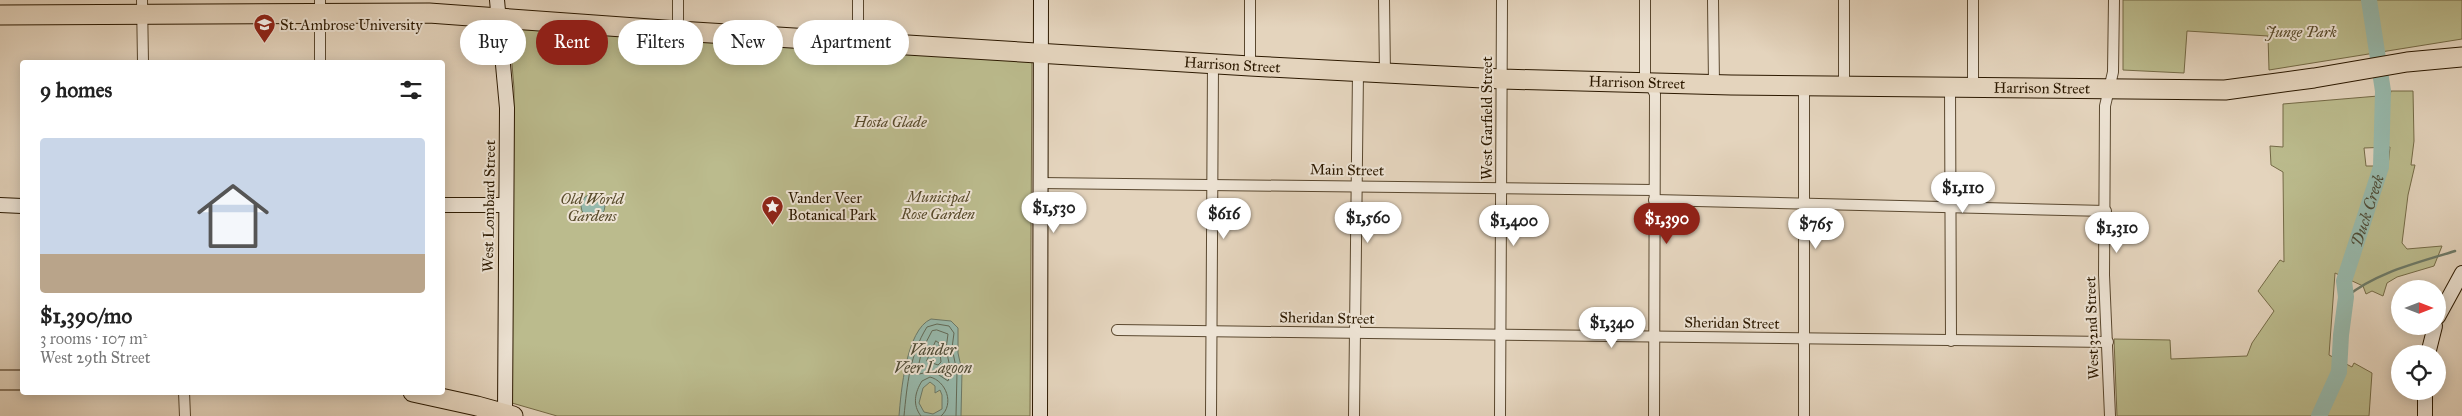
<!DOCTYPE html>
<meta charset="utf-8">
<style>
body{margin:0;font-family:"IM FELL Great Primer",serif;background:#f6f6f6;color:#222;height:100vh;display:flex;flex-direction:column;font-size:19px;white-space:nowrap}
*{box-sizing:border-box;margin:0}
p{font-size:16px;color:#767676}
.icon{flex:none;width:28px;height:28px;fill:none;stroke:currentColor;stroke-width:2;stroke-linecap:round;stroke-linejoin:round}
.map{position:relative;flex:1;overflow:hidden}
.panel{position:absolute;left:20px;top:60px;width:425px;height:335px;display:flex;flex-direction:column;background:#fff;border-radius:5px;box-shadow:0 2px 12px #0003}
.panel>*{flex:none}
.hud{position:absolute;left:460px;top:20px;width:475px;height:45px;display:flex;gap:10px}
.needle{width:32px;rotate:90deg}
.controls{position:absolute;left:2391px;top:280px;display:grid;gap:10px}
.controls a{display:grid;place-items:center;width:55px;height:55px;border-radius:50%;background:#fff;box-shadow:0 2px 12px #0003;font-size:25px}
.price{position:absolute;translate:-50% -42px;padding:0 11px;border-radius:18px;background:#fff;color:#222;font-size:16px;line-height:32px;filter:drop-shadow(0 1px 2px #0008)}
.price::after{content:'';position:absolute;left:50%;top:30px;width:15px;height:11px;margin-left:-8px;background:inherit;clip-path:polygon(0 0,100% 0,50% 100%)}
.price.current{background:#8f2418;color:#fff}
ul{padding:0;list-style:none}
li{display:grid;align-content:center;gap:10px;height:265px;padding:0 20px}
li span{display:grid;place-items:center;height:155px;border-radius:5px;color:#555}
li>.icon{margin-inline-start:auto}
span .icon{width:90px;height:90px;fill:#fffc;stroke-width:1}
li b{font-size:21px}
h2{display:flex;justify-content:space-between;align-items:center;height:60px;padding:0 20px;font-size:21px}
.tag{padding:0 18px;border-radius:22px;background:#fff;box-shadow:0 2px 12px #0003;font-size:18px;line-height:45px}
.tag.current{background:#8f2418;color:#fff}
.map>svg:first-child{display:block}
.green{fill:#bbbb8d;stroke:#746a46;fill-rule:evenodd}
.water{fill:#97b9ac;stroke:#6c7967;fill-rule:evenodd}
.lines{fill:none;stroke-linecap:round;stroke-linejoin:round}
.shore{stroke:#626956;stroke-width:1}
.stream{stroke:#6c7967;stroke-width:2.5}
.river{stroke:#97b9ac;stroke-width:16}
.street-casing{stroke:#5a482f;stroke-width:12}
.secondary-casing{stroke:#2c1900;stroke-width:16}
.highway-casing{stroke:#2c1900;stroke-width:21}
.street{stroke:#ede3d4;stroke-width:10}
.secondary{stroke:#ede3d4;stroke-width:14}
.highway{stroke:#e4d4bd;stroke-width:19}
.labels{text-anchor:middle;dominant-baseline:central;stroke-width:4;stroke-linejoin:round;paint-order:stroke}
.poi-label{font-size:15px;fill:#2c1900;stroke:#ede3d4;text-anchor:start}
.park-label{font-size:15px;font-style:italic;fill:#574a2a;stroke:#ede3d4}
.street-label{font-size:15px;fill:#2c1900;stroke:#ede3d4}
.water-label{font-size:16px;font-style:italic;fill:#4c4934;stroke:#ede3d4}
</style>
<div class="map">
<svg width="2462" height="416" viewBox="0 0 2462 416">
<rect width="100%" height="100%" fill="#e4d4bd"/>
<filter id="stains"><feTurbulence type="fractalNoise" baseFrequency=".004" numOctaves="4"/><feColorMatrix values="0 0 0 0 .2 0 0 0 0 .09 0 0 0 0 .02 0 0 0 .5 -.17"/></filter>
<radialGradient id="worn" r=".72"><stop offset=".6" stop-color="#630" stop-opacity="0"/><stop offset="1" stop-color="#630" stop-opacity=".3"/></radialGradient>
<!-- green -->
<g class="green">
<polygon points="2123,0 2462,0 2462,39 2269,70 2268,36 2187,31 2184,73 2123,70"/>
<polygon points="514,29 1032,59 1030,416 557,416 512,403 514,88 509,30"/>
<path d="M2391,91H2413L2414,141L2411,165H2415L2408,195L2402,243L2407,249L2442,246L2434,266L2397,277L2387,283L2383,296L2372,291L2366,294L2363,286L2335,273L2329,355L2352,367L2354,363L2372,373L2369,416H2117L2114,339L2170,340L2171,359L2247,356L2252,343L2274,311L2258,291L2280,260L2284,262L2283,172L2271,165L2270,146L2283,147V104L2390,95ZM2390,147L2388,166H2366L2364,148Z"/>
</g>
<!-- water -->
<g class="water">
<circle cx="593" cy="206" r="12"/>
<path d="M931,319L951,321L958,328V353L962,371L961,416H899C901,392 906,330 931,319ZM930,382L935,386V393L940,390L942,395V409L933,414L924,412L919,403L923,388Z"/>
</g>
<g class="lines">
<!-- shore -->
<g class="shore">
<polygon points="937,330 948,334 946,349 951,372 948,381 933,371 919,374 917,372 922,350 932,331"/>
<polygon points="936,341 939,343 941,362 938,365 927,361"/>
<path d="M904,416C907,385 910,354 927,327L937,324L949,326L954,333L952,348L957,372L956,416"/>
<path d="M921,416C912,405 915,392 922,381L930,377C946,381 955,404 941,416"/>
</g>
<!-- stream -->
<path class="stream" d="M2346,297C2377,272 2417,263 2455,251"/>
<!-- river -->
<path class="river" id="s1" d="M2319,416L2339,372L2341,335L2346,297L2344,281L2381,167L2383,91L2369,0"/>
<defs>
<g id="street">
<polyline points="142,0 143,62"/>
<polyline points="320,0 320,62"/>
<polyline points="678,0 678,31"/>
<polyline points="1384,0 1385,73"/>
<polyline points="1645,0 1645,75 1655,94 1654,416"/>
<polyline points="1713,0 1714,84"/>
<polyline points="858,41 858,0"/>
<polyline points="1250,66 1250,0"/>
<polyline points="1844,85 1844,0"/>
<polyline points="1950,87 1951,341"/>
<polyline points="1973,87 1973,0"/>
<polyline points="1040,183 1654,190"/>
<polyline points="1654,200 2106,211"/>
<polyline points="1117,330 2108,342"/>
<polyline points="184,392 185,416"/>
<polyline points="1211,416 1213,63"/>
<polyline points="1354,416 1358,72"/>
<polyline points="1500,416 1502,0"/>
<polyline points="1804,416 1804,85"/>
<polyline points="2110,416 2104,275 2105,106 2113,72 2114,0"/>
</g>
<g id="secondary">
<polyline points="497,0 507,108 505,413"/>
<polyline points="0,205 22,206"/>
<polyline points="442,205 505,205"/>
<polyline points="2438,317 2462,273"/>
<polyline points="2428,354 2435,326"/>
<polyline points="1040,416 1041,0"/>
<polyline points="2425,416 2425,391"/>
</g>
<g id="highway">
<path id="s2" d="M0,15L429,13L678,31L1250,66L1502,79L1731,85L2225,90L2314,78L2407,62L2462,57"/>
<polyline points="0,380 22,380"/>
<polyline points="413,392 477,406 513,416"/>
</g>
</defs>
<!-- street casing -->
<use href="#street" class="street-casing"/>
<!-- secondary casing -->
<use href="#secondary" class="secondary-casing"/>
<!-- highway casing -->
<use href="#highway" class="highway-casing"/>
<!-- street -->
<use href="#street" class="street"/>
<!-- secondary -->
<use href="#secondary" class="secondary"/>
<!-- highway -->
<use href="#highway" class="highway"/>
</g>
<!-- icons -->
<defs>
<symbol id="university-pin" viewBox="-11 -11 22 30"><path d="M0 17L-7.5 6A9.5 9.5 0 1 1 7.5 6Z" fill="#8f2418" stroke="#ede3d4"/><path d="M0-5L7-2L0 1L-7-2ZM-4 1L0 2.5L4 1V4Q0 6-4 4Z" fill="#fff"/></symbol>
<symbol id="sight-pin" viewBox="-11 -11 22 30"><path d="M0 17L-7.5 6A9.5 9.5 0 1 1 7.5 6Z" fill="#8f2418" stroke="#ede3d4"/><path d="M0-6L1.8-2.2L6-1.7L2.9 1.2L3.7 5.4L0 3.3L-3.7 5.4L-2.9 1.2L-6-1.7L-1.8-2.2Z" fill="#fff"/></symbol>
</defs>
<g fill-rule="evenodd">
<use href="#university-pin" x="252" y="12" width="25" height="34"/>
<use href="#sight-pin" x="760" y="194" width="25" height="34"/>
</g>
<g class="labels">
<!-- poi labels -->
<g class="poi-label">
<text x="280" y="25">St. Ambrose University</text>
<text x="788" y="198">Vander Veer<tspan x="788" dy="17">Botanical Park</tspan></text>
</g>
<!-- park labels -->
<g class="park-label">
<text x="2301" y="32">Junge Park</text>
<text x="890" y="122">Hosta Glade</text>
<text x="938" y="197">Municipal<tspan x="938" dy="17">Rose Garden</tspan></text>
<text x="592" y="199">Old World<tspan x="592" dy="17">Gardens</tspan></text>
</g>
<!-- street labels -->
<g class="street-label">
<text stroke="none"><textPath href="#s2" startOffset="1234">Harrison Street</textPath></text>
<text stroke="none"><textPath href="#s2" startOffset="1639">Harrison Street</textPath></text>
<text stroke="none"><textPath href="#s2" startOffset="2044">Harrison Street</textPath></text>
<text transform="translate(1487 118) rotate(-90)">West Garfield Street</text>
<text transform="translate(1347 170) rotate(1)">Main Street</text>
<text transform="translate(489 206) rotate(-89)">West Lombard Street</text>
<text transform="translate(1327 318) rotate(1)">Sheridan Street</text>
<text transform="translate(1732 323) rotate(1)">Sheridan Street</text>
<text transform="translate(2092 328) rotate(-92)">West 32nd Street</text>
</g>
<!-- water labels -->
<g class="water-label">
<text stroke="none"><textPath href="#s1" startOffset="214">Duck Creek</textPath></text>
<text x="933" y="349">Vander<tspan x="933" dy="18">Veer Lagoon</tspan></text>
</g>
</g>
<rect width="100%" height="100%" filter="url(#stains)"/>
<rect width="100%" height="100%" fill="url(#worn)"/>
</svg>
<div class="controls">
<a><svg class="needle" viewBox="-14 -14 28 28"><path d="M0-13l5 13h-10z" fill="#e53935"/><path d="M0 13l5-13h-10z" fill="#767676"/></svg></a>
<a><svg class="icon" aria-label="locate" viewBox="0 0 24 24"><circle cx="12" cy="12" r="6"/><path d="M12 2v4M12 18v4M2 12h4M18 12h4"/></svg></a>
</div>
<b class="price" style="left:1963px;top:214px">$1,110</b>
<b class="price" style="left:1054px;top:234px">$1,530</b>
<b class="price" style="left:1224px;top:240px">$616</b>
<b class="price" style="left:1368px;top:244px">$1,560</b>
<b class="price current" style="left:1667px;top:245px">$1,390</b>
<b class="price" style="left:1514px;top:247px">$1,400</b>
<b class="price" style="left:1816px;top:250px">$765</b>
<b class="price" style="left:2117px;top:254px">$1,310</b>
<b class="price" style="left:1612px;top:349px">$1,340</b>
<div class="hud">
<a class="tag">Buy</a>
<a class="tag current">Rent</a>
<a class="tag">Filters</a>
<a class="tag">New</a>
<a class="tag">Apartment</a>
</div>
<section class="panel">
<h2>9 homes<svg class="icon" aria-label="filters" viewBox="0 0 24 24"><path d="M4 7h16M4 17h16"/><circle cx="9" cy="7" r="2"/><circle cx="15" cy="17" r="2"/></svg></h2>
<ul>
<li><span style="background:linear-gradient(#c9d6e8 75%,#b9a48a 0)"><svg class="icon" aria-label="home" viewBox="0 0 24 24"><path d="M3 11l9-7 9 7M6 9v11h12V9"/></svg></span><div><b>$1,390/mo</b><p>3 rooms · 107 m²</p><p>West 29th Street</p></div></li>
</ul>
</section>
</div>
